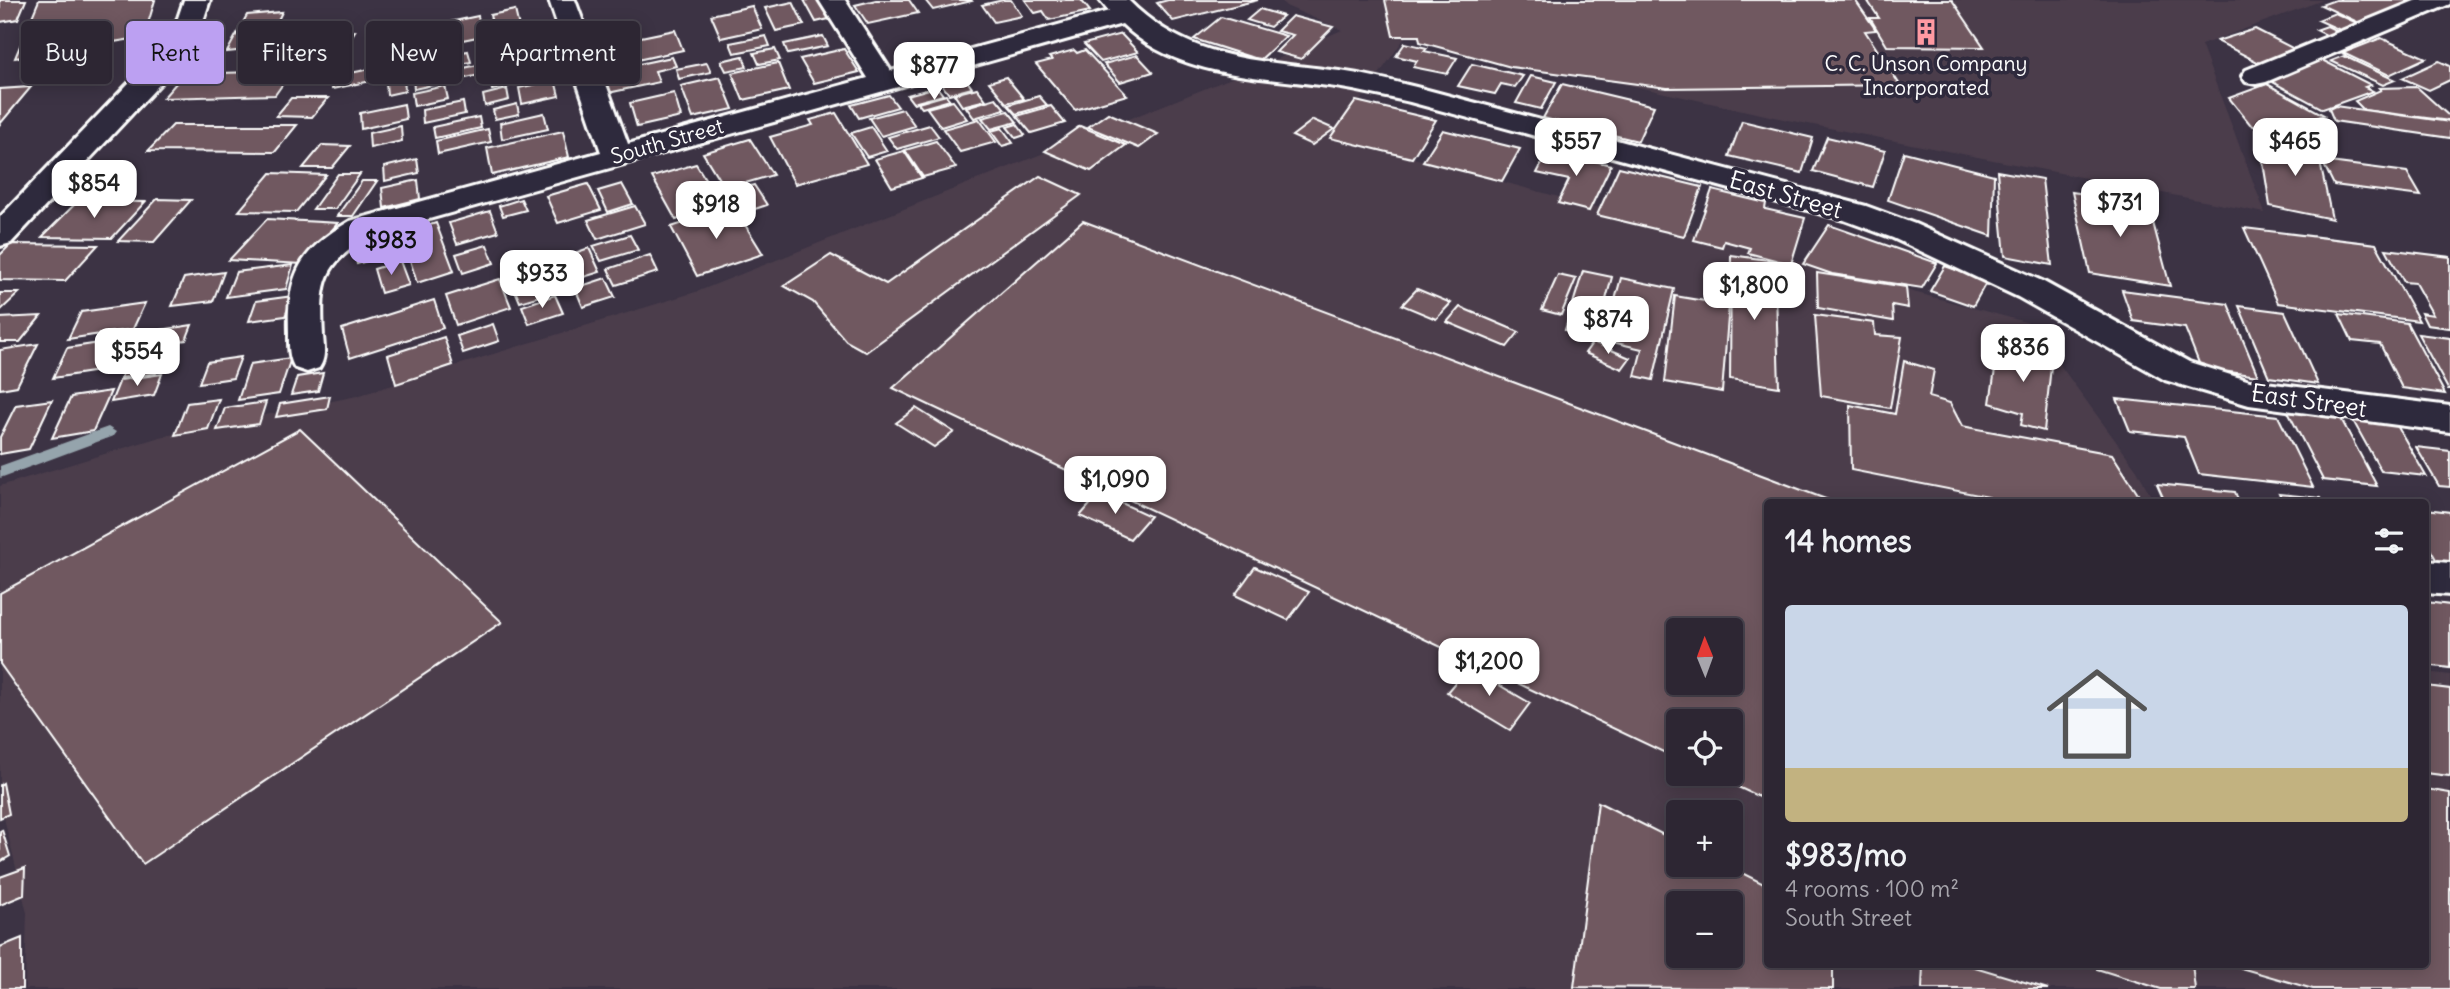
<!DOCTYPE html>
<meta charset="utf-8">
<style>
body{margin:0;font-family:Delius,sans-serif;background:#39323f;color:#f1f3f6;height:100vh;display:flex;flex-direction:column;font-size:26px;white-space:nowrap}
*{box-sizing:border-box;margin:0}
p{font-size:23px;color:#a7a5ac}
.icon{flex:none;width:38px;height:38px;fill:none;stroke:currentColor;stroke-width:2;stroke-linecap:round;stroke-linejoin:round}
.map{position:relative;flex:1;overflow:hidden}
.drawer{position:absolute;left:1764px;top:499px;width:665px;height:469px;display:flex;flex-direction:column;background:#2d2633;border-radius:7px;box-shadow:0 4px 18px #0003,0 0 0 2px #48434e}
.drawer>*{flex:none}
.guide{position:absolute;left:21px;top:21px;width:665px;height:63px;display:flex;gap:14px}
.needle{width:46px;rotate:359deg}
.tools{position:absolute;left:1666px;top:618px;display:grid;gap:14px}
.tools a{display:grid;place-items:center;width:77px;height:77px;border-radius:7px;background:#2d2633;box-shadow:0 4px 18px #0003,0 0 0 2px #48434e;font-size:35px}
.price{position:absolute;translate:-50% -60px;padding:0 16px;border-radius:14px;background:#fff;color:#222;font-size:23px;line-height:46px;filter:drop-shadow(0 2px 4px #0008)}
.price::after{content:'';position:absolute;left:50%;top:42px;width:21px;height:16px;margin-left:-10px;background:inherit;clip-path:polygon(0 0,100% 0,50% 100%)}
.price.selected{background:#bca0f2;color:#111}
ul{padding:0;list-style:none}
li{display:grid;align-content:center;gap:14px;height:371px;padding:0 21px}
li span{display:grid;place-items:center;height:217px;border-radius:7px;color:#555}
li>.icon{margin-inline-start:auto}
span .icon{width:126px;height:126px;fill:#fffc;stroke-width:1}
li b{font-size:30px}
h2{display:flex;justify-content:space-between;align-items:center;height:84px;padding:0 21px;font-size:30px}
.chip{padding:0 24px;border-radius:7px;background:#2d2633;box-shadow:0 4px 18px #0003,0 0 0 2px #48434e;font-size:24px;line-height:63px}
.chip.selected{background:#bca0f2;color:#111}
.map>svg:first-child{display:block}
.built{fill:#4c3e4c;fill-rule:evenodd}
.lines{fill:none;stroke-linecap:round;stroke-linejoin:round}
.stream{fill:#95a4ac;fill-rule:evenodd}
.building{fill:#705960;stroke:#fff;stroke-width:2;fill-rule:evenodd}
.minor-casing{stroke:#fff;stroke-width:6}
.minor{fill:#2f2a3d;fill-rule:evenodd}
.labels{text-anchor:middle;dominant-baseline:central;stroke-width:7;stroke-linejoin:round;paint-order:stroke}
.far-poi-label{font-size:21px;fill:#fff;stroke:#2f2a3d}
.far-street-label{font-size:21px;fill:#fff;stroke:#2f2a3d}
.street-label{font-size:24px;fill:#fff;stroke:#2f2a3d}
</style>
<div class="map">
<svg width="2450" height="989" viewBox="0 0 2450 989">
<rect width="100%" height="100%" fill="#3c3344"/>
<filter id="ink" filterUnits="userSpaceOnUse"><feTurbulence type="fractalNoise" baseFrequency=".0143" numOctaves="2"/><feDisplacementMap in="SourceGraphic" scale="14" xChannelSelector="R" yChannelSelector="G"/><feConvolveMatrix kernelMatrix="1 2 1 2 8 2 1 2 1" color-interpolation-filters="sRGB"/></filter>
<g filter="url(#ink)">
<!-- built -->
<path class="built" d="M1280,0H2323L2201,45L2265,213L1788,120L1406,36L1335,137L2029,323L2137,470L2154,502H1768V964H2426V672L2450,675V989H25L27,913L0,801V486L160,437L357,396L699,291L1264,65L1342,30L1286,6ZM1678,630H1731V682H1678ZM1678,721H1731V774H1678ZM1678,812H1731V864H1678ZM1678,903H1731V956H1678Z"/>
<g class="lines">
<!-- stream -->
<polygon class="stream" points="108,427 116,432 113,436 0,478 0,466"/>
</g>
<!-- building -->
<g class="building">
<polygon points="0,0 26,0 18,19 0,22"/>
<polygon points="39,0 155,0 144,37 15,58"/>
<polygon points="804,0 823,0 833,18 816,22"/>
<polygon points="876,0 909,0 918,13 868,24 855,5"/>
<polygon points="925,0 971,0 972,1 933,10"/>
<polygon points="1003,0 1011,0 1022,16 994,22 982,5"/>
<polygon points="1025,0 1081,0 1090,11 1049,20 1043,11 1035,13"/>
<polygon points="1168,0 1258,0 1173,21 1157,3"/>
<polygon points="1385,0 1855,0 1876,30 1865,31 1900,85 1667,88 1511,67 1420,42 1419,36 1393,36"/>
<polygon points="1867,0 1952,0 1984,47 1887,46 1870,18 1879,18"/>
<polygon points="2335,0 2433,0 2368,27 2321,5"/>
<polygon points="793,2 804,25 776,31 765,8"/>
<polygon points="752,6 762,29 721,38 711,15"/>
<polygon points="1260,9 1283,16 1270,27 1247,20"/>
<polygon points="515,10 520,31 495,36 490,15"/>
<polygon points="282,12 264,48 227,52 247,15"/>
<polygon points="2335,13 2368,28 2351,35 2318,20"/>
<polygon points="478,16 482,36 448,43 445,23"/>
<polygon points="1292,16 1333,27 1301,59 1276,52 1293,35 1277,31"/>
<polygon points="1221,17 1286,36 1260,60 1194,39"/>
<polygon points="2327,26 2345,35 2334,39 2316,30"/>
<polygon points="2255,29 2302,53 2265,66 2217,41"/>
<polygon points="412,30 415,56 376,64 374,38"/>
<polygon points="675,30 683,50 614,65 607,44"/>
<polygon points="355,31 343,50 278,53 291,34"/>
<polygon points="1121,34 1138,52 1101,62 1084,44"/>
<polygon points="766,36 770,46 734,53 730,43"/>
<polygon points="823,36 828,46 788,54 784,44"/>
<polygon points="526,38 529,48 485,57 483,47"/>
<polygon points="2381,38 2426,58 2389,75 2343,53"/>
<polygon points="1405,43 1427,48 1424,51 1457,58 1447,74 1413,67 1417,61 1396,56"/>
<polygon points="775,49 780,60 759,64 754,53"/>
<polygon points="844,49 859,72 814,83 800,59"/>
<polygon points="1074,50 1077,53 1085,50 1127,95 1075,110 1036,64 1052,60 1049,57"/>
<polygon points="468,51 471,62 422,72 420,60"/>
<polygon points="531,54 534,65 494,74 492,62"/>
<polygon points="1137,55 1153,72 1120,82 1104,64"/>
<polygon points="743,56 747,67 726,71 721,61"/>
<polygon points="2344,56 2395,80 2383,85 2331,61"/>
<polygon points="193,57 212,57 202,68 182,68"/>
<polygon points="672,57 676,66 655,71 659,82 608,93 601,72"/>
<polygon points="2322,60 2371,85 2365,87 2373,91 2323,109 2267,79"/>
<polygon points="409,61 410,73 381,79 380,67"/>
<polygon points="2439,61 2450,66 2450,80 2429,90 2402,78"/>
<polygon points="707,63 711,72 679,79 676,69"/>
<polygon points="778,63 789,90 743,100 732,73"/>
<polygon points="1472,64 1523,76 1515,87 1501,84 1495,94 1458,86"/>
<polygon points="478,65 480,75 447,82 445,72"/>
<polygon points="380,67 381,79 332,89 331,77"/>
<polygon points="540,69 543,79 492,90 490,79"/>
<polygon points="292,71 275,95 163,98 184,74"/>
<polygon points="436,73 437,84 414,89 413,78"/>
<polygon points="1531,76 1556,82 1541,109 1516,103"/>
<polygon points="720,77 733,109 693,118 681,86"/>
<polygon points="1006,77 1024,99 1006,103 989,82"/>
<polygon points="404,78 405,91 387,95 386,82"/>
<polygon points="965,78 972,88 949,94 942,85"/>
<polygon points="555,80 559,96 522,104 519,88"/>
<polygon points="1562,84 1654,106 1638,141 1543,118"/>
<polygon points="2267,84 2324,115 2269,135 2250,124 2229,98"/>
<polygon points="445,86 448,99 414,106 412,93"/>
<polygon points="31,87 0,124 0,89"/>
<polygon points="937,87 943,95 913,103 907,95"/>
<polygon points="2417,87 2450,117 2450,121 2364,110 2355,101 2381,90 2379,88"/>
<polygon points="977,88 986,100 962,106 954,94"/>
<polygon points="507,89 509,100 485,106 483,95"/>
<polygon points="674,93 681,117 637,127 630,103"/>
<polygon points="889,95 898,107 859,118 851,105"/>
<polygon points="946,95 950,100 922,108 918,103"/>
<polygon points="1039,96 1047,105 1016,114 1008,105"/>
<polygon points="291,98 328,98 312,117 276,116"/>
<polygon points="996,98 1005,109 974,118 966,107"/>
<polygon points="953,101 967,119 941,127 927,108"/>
<polygon points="1356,101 1436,120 1412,158 1330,138"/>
<polygon points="463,102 465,114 423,123 422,110"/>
<polygon points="404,104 406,119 361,129 360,113"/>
<polygon points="517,104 519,114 495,119 493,110"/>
<polygon points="1051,106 1065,123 1031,133 1017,116"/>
<polygon points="2335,106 2450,122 2450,138 2334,121 2329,109"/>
<polygon points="903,109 915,126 881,136 869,118"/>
<polygon points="1008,111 1017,122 991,129 982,118"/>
<polygon points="544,113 548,129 502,139 500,123"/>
<polygon points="836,113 867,164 795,184 770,137 813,125 810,120"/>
<polygon points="1108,113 1158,134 1139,148 1088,127"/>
<polygon points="479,117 481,128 435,138 433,127"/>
<polygon points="979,119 996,142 960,152 943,129"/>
<polygon points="1313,120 1334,129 1312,145 1292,136"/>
<polygon points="1742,121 1813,138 1802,173 1729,156"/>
<polygon points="1017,124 1025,135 1016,138 1007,127"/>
<polygon points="173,125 297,125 275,152 148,151"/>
<polygon points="930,125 939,137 897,149 888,137"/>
<polygon points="401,126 402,141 370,148 369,133"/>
<polygon points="1080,126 1126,145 1091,171 1045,151"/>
<polygon points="871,127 887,151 867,157 851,133"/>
<polygon points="1002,128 1013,143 1002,146 991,131"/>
<polygon points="488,129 491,142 438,154 436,141"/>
<polygon points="1443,130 1520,149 1502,181 1423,161"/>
<polygon points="563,131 569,157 492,175 487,148"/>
<polygon points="1827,137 1885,151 1873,187 1813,171"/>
<polygon points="2259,137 2317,148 2332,219 2270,206"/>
<polygon points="750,139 773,175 725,189 703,153"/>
<polygon points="936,141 956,168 923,177 905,150"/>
<polygon points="322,145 350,146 332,168 303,168"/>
<polygon points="1549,150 1611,165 1589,211 1558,203 1569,180 1537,173"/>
<polygon points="904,151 922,178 892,187 875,159"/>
<polygon points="1904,152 1994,175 1992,236 1888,200"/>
<polygon points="417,159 419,173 385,181 384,167"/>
<polygon points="2322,161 2407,172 2421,196 2334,185"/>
<polygon points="696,164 722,206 676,220 652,177"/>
<polygon points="1619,167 1702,187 1684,236 1597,215"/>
<polygon points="1997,171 2042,179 2052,265 2005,256"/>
<polygon points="271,173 326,175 296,212 239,211"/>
<polygon points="338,174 360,174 335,209 313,209"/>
<polygon points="1040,176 1081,195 866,352 846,341 813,302 784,286 831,255 886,284"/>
<polygon points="418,180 420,199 384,208 382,188"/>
<polygon points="362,181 377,181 353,216 337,216"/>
<polygon points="588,184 601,210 558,223 546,196"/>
<polygon points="622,184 633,204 608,212 598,191"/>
<polygon points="754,185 767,205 746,212 734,191"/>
<polygon points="1712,190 1766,203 1765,209 1805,218 1791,264 1748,253 1750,248 1724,241 1722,247 1694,240"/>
<polygon points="2072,192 2148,204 2170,286 2090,273"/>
<polygon points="157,199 191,200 154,242 118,241"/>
<polygon points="521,199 526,210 503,216 499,206"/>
<polygon points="78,201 145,202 112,238 42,237"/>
<polygon points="635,206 645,224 597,239 588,220"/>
<polygon points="734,207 763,254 697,276 671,227"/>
<polygon points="490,211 498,232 457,244 449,223"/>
<polygon points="267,219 338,223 303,264 229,260"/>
<path d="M1083,221L1831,501L1768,502V801L1710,774H1731V721H1678V759L893,388ZM1678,630H1731V682H1678Z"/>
<polygon points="436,223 454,271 417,283 402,234"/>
<polygon points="1829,225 1937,263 1922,288 1832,274 1803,264"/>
<polygon points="2244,228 2376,244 2419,321 2278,303"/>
<polygon points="393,235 398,252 357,264 353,247"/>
<polygon points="630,235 638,250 601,261 593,246"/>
<polygon points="11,244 98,245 65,281 0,280 0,255"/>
<polygon points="487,245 494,263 463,273 456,254"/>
<polygon points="589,248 600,272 574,280 563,257"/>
<polygon points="2386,249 2450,257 2450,328 2427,325 2421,313 2433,315 2415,283 2404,282"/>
<polygon points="650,255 658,272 616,285 608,269"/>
<polygon points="1731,255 1775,261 1779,387 1730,379"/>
<polygon points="549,259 562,289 520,302 507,272"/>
<polygon points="400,261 409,285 381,293 374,269"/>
<polygon points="293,265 286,289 226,297 236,272"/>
<polygon points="1945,266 1987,281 1973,306 1930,291"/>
<polygon points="1583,271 1612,277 1596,337 1565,330"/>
<polygon points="224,272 213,301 172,306 184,278"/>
<polygon points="1817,273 1906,287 1908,308 1892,305 1893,321 1818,308"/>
<polygon points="1558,275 1576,279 1561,315 1542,310"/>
<polygon points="606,278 615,297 583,307 575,288"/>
<polygon points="1621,278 1674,289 1653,380 1635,376 1642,349 1604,340"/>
<polygon points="500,279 511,307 456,325 446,296"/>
<polygon points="1417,289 1451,303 1436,319 1402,305"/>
<polygon points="2122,290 2228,304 2258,376 2201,368 2185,328 2133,321"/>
<polygon points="0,293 19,293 0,311"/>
<polygon points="555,295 563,313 529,324 522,306"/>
<polygon points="293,296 285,316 249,321 256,301"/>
<polygon points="1675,296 1729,305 1722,392 1665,382"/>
<polygon points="434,300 443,328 350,358 342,329"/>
<polygon points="145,303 133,329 68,339 81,312"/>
<polygon points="2239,306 2285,312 2318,384 2269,377"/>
<polygon points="1460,307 1519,332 1507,347 1447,322"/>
<polygon points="2339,314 2407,323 2445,394 2402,388 2380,344 2352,341"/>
<polygon points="1815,315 1874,323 1875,335 1902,337 1890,408 1821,396"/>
<polygon points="41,316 20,342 0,342 0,318"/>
<polygon points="493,324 499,341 463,353 457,336"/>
<polygon points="192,325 186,340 129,348 135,334"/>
<polygon points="2418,334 2450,338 2450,389 2448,389"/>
<polygon points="444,337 453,365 396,384 388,355"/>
<polygon points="119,340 105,370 53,378 67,348"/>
<polygon points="1593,342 1630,358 1622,369 1585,353"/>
<polygon points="1999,343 2052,357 2044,431 2021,425 2023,413 1990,403"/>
<polygon points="38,344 17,386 0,389 0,350"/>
<polygon points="241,357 233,378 199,383 207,362"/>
<polygon points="162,358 156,373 121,378 127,363"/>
<polygon points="291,358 279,394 238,400 250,364"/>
<polygon points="1904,361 1934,370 1929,397 1950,403 1962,426 2112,454 2143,502 1990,502 1989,497 1851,470 1850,405 1895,414"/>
<polygon points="323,373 318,391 291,395 297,377"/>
<polygon points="162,374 154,395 111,402 120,380"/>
<polygon points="111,391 93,431 52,438 71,397"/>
<polygon points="330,396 327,409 276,417 280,404"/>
<polygon points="219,399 208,429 175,435 187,403"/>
<polygon points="2117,399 2278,416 2313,487 2199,474 2184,437 2130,431"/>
<polygon points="52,400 29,449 0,454 0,437 16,405"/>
<polygon points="266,402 259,424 217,430 225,408"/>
<polygon points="916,408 954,432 934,447 896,423"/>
<polygon points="2287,410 2339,415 2377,486 2323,480"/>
<polygon points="2351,417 2395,422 2426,476 2381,471"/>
<polygon points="300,429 502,622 143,864 0,664 0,593"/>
<polygon points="2416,447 2450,451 2450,487 2439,486"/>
<polygon points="2157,484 2235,492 2239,502 2165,502"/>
<polygon points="1100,493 1150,516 1130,539 1080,516"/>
<polygon points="2279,494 2320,498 2322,502 2283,502"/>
<polygon points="2426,509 2450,512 2450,570 2441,568 2426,542"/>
<polygon points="1255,567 1309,592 1288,620 1235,595"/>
<polygon points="2426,602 2450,605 2450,668 2426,665"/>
<polygon points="1468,667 1530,703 1510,730 1447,692"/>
<polygon points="2426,686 2450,689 2450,776 2426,773"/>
<polygon points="3,783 9,814 0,818 0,785"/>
<polygon points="2426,789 2450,793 2450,989 2313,989 2227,964 2426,964"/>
<path d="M1598,802L1678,842V864H1724L1768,886V964H1833V989L1574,987ZM1678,903H1731V956H1678Z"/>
<polygon points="2,830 10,856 0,862 0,831"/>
<polygon points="25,868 24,895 0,905 0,877"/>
<polygon points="22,938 22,989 0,989 0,947"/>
<polygon points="1923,964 1965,964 2048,989 1922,989"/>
<polygon points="2097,964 2192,964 2195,989 2161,989 2097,969"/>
</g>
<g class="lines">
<defs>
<g id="minor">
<polygon points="184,0 210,0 204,18 172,71 11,243 0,246 0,217 151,60 178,18"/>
<path d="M549,0H575L628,144L868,78L819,0H845L891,71L1109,11L1100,0H1128C1186,59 1254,60 1331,70C1360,73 1388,80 1416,87L1866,206L1915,224L2042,281L2189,362L2250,381L2450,406V432L2249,405L2165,380L2018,297L1893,238L1844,220L1410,102C1386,97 1361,91 1336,87C1265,77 1177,78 1122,24L372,235C323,264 320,280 323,336C324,348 326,358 319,368L307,372L295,368C288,357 289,345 289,332C287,275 300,250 350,221L601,152Z"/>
<polygon points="2417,0 2450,0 2450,4 2266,82 2256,84 2246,82 2242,76 2246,70"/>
<polygon points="2426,561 2450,563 2450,595 2426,593"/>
</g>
</defs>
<!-- minor casing -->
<use href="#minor" class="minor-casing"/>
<!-- minor -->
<use href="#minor" class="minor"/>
</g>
</g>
<!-- icons -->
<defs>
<symbol id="building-bare" viewBox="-9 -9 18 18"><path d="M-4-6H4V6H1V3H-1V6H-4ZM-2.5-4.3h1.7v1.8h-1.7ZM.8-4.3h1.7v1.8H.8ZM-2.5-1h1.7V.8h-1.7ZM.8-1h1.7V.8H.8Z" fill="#ff9aa2" stroke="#2f2a3d" stroke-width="2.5" paint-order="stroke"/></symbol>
</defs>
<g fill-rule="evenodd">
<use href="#building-bare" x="1907" y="13" width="38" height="38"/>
</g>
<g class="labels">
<!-- far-poi labels -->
<g class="far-poi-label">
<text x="1926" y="63">C. C. Unson Company<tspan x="1926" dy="24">Incorporated</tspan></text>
</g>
<!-- far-street labels -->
<g class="far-street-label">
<text transform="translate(667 141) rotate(-16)">South Street</text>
</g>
<!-- street labels -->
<g class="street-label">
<text transform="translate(1786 194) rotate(16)">East Street</text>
<text transform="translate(2309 400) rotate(8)">East Street</text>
</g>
</g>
</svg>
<div class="tools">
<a><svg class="needle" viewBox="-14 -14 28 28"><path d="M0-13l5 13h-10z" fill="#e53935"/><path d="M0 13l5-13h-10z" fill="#a7a5ac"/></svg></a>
<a><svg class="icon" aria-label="locate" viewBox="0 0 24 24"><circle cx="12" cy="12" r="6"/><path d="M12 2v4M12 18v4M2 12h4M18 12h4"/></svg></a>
<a>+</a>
<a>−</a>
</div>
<b class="price" style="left:934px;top:102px">$877</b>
<b class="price" style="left:1576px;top:178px">$557</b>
<b class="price" style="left:2295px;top:178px">$465</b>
<b class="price" style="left:94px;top:220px">$854</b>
<b class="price" style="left:2120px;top:239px">$731</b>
<b class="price" style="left:716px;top:241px">$918</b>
<b class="price selected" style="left:391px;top:277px">$983</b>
<b class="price" style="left:542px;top:310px">$933</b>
<b class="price" style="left:1754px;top:322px">$1,800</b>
<b class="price" style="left:1608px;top:356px">$874</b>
<b class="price" style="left:2023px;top:384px">$836</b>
<b class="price" style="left:137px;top:388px">$554</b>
<b class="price" style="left:1115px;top:516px">$1,090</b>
<b class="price" style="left:1489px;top:698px">$1,200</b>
<div class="guide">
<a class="chip">Buy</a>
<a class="chip selected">Rent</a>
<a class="chip">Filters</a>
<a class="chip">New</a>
<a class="chip">Apartment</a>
</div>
<section class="drawer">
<h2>14 homes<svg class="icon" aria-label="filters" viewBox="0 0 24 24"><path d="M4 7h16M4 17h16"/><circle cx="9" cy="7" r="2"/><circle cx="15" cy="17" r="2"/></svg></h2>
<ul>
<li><span style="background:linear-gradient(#c9d6e8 75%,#c2b280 0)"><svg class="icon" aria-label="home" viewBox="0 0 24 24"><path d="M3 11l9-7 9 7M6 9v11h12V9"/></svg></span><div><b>$983/mo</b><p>4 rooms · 100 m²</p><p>South Street</p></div></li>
</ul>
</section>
</div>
